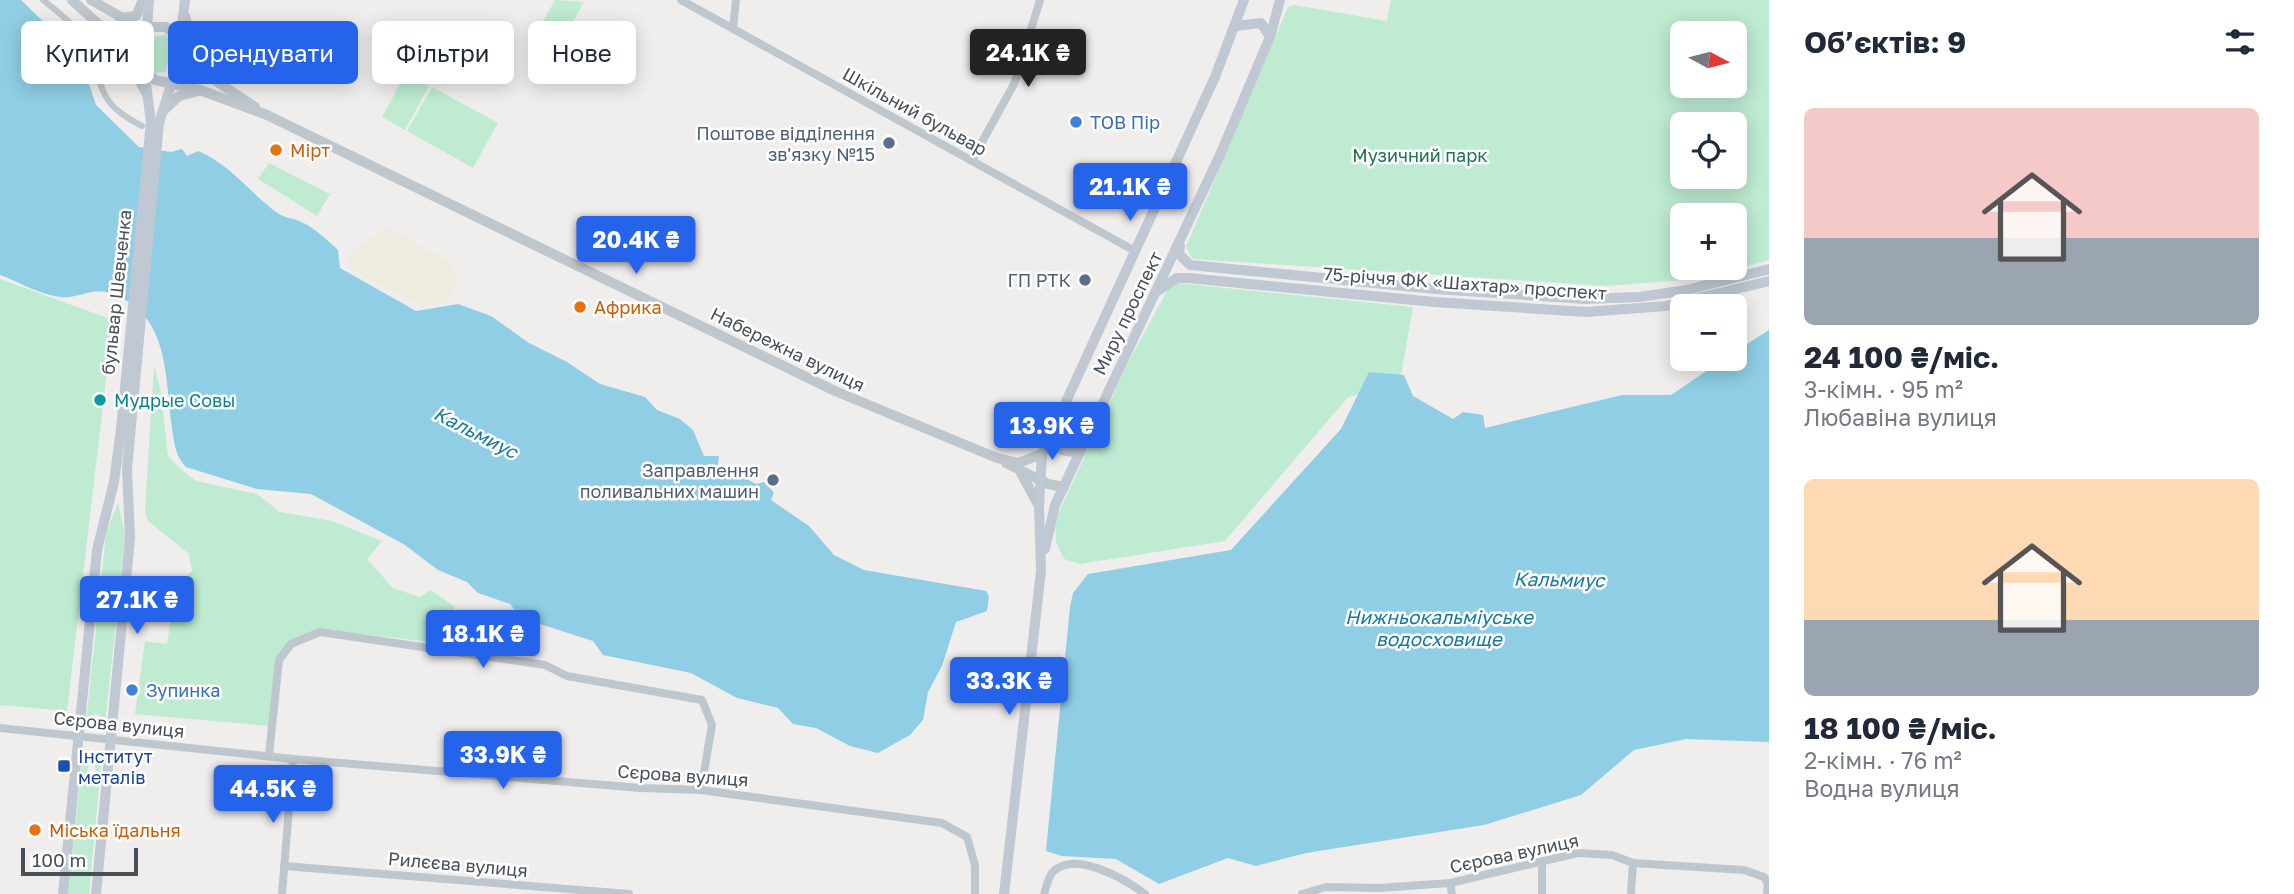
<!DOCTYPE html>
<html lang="uk">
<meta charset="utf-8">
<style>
body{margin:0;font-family:"Golos Text",sans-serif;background:#f6f6f7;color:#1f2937;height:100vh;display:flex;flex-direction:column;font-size:26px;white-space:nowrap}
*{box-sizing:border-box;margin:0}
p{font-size:23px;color:#747a83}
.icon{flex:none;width:38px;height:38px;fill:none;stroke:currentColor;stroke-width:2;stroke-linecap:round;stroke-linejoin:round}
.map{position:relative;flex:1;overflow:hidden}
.drawer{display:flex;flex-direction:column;background:#fff;width:525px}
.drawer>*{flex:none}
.guide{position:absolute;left:21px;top:21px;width:665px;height:63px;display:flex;gap:14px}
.needle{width:46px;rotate:97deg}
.fabs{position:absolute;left:1670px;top:21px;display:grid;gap:14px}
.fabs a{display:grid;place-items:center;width:77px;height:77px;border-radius:10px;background:#fff;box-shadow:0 4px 18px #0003;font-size:35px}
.scale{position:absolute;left:21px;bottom:18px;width:117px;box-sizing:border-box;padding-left:7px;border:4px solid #475059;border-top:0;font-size:19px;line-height:24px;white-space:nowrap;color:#475059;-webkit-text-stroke:5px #fff;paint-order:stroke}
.price{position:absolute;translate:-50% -60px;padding:0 16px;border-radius:7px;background:#2563eb;color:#fff;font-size:23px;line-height:46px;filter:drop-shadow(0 2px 4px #0008)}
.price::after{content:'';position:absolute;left:50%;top:42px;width:21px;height:16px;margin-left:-10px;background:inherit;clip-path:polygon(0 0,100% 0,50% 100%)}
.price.selected{background:#222;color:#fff}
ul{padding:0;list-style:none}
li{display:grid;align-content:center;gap:14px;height:371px;padding:0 35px}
li span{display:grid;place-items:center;height:217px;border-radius:10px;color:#555}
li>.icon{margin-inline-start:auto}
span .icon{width:126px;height:126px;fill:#fffc;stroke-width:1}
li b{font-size:30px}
h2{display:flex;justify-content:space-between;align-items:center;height:84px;padding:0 35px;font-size:30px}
.chip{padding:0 24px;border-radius:10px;background:#fff;box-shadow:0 4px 18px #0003;font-size:24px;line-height:63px}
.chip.selected{background:#2563eb;color:#fff}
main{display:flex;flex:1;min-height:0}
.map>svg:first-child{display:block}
.green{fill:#beebd2;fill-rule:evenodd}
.sand{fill:#f0ebdf}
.water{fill:#8fcee4}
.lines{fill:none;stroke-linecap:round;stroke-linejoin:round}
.pedestrian{stroke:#bfc7ce;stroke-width:6}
.minor{stroke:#bfc7ce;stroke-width:8}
.tertiary{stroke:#bfc7ce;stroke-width:10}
.secondary{stroke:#bfc8d3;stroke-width:10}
.shop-dot{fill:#3f7fe0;stroke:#fff;stroke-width:2.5}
.service-dot{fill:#5c6f8a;stroke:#fff;stroke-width:2.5}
.food-dot{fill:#e8710a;stroke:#fff;stroke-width:2.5}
.culture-dot{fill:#0f9aa8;stroke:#fff;stroke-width:2.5}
.transit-dot{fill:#1a4fb4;stroke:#fff;stroke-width:2.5}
.labels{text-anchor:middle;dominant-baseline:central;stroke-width:5;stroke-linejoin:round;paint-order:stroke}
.street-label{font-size:18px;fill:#475059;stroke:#fff}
.shop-label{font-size:18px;fill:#366cbe;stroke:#fff;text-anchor:start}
.service-label{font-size:18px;fill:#4e5e75;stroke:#fff;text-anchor:end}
.food-label{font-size:18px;fill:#c56008;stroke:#fff;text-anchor:start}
.park-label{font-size:18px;fill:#1e744d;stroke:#fff}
.culture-label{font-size:18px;fill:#0d838f;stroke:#fff;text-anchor:start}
.transit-label{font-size:18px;fill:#164399;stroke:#fff;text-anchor:start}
.water-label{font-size:19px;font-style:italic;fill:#177a9c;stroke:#fff}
</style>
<main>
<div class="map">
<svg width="1769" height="894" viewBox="0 0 1769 894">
<rect width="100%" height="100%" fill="#f0eded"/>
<!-- green -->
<g class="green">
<polygon points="555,0 584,2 552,58 530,45"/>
<path d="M1391,0H1769V260L1707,278L1607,286L1193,259L1186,247L1288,7L1294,5L1387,21ZM1682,33H1734V86H1682ZM1682,124H1734V177H1682ZM1682,215H1734V268H1682Z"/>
<polygon points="166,35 173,44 165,72 156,73 149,68 151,42 155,36"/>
<polygon points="406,73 429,86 405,130 382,117"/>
<polygon points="432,87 498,123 473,168 407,131"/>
<polygon points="269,163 330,194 317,216 258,179"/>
<polygon points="0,279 113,320 67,711 0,705"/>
<polygon points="1176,283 1413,307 1400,381 1347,398 1225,541 1080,564 1064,559 1056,542 1055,521 1126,367 1169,287"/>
<polygon points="154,365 161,392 168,456 184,472 196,481 257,494 280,512 332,521 382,541 367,559 393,588 420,597 431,590 455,607 448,644 319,629 276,658 269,726 135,714 145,641 167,644 173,603 178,599 181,581 192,571 189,554 148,521 145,512"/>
<polygon points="118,502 125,536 105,724 103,717 96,714 89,716 86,722 106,534"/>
<polygon points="83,752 91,760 87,771 91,776 96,771 94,760 102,755 89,894 68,894"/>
</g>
<!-- sand -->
<polygon class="sand" points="386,228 449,261 457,282 445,303 419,306 349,267 349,255"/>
<!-- water -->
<g class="water">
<path d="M0,0H21L80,57L96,105L139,147L171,152L182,149L187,156L198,151C232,165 250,194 279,214C285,218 293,218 299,221C314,227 326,239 338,250L340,268L416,311L458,304L491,316L529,343L567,362L600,384L645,397L657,410L680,419L693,430L704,456H719L717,470L735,473L756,484L764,482L774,492L771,500L809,526L834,555L864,570L986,591L989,596L987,611L956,622L942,666L928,692L923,720L910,735L878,753L850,746L816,728L793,724L778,708L737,698L691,673L603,655L593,641L521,618L510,604L478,593L467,582L438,570L405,545L311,494L257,489L186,467C175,456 174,442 172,427C165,379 170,320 118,296C93,284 83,299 60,297C41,295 19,282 0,275Z"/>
<polygon points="1769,330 1769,742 1686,739 1634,750 1581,795 1484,825 1306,853 1256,866 1228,858 1159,884 1116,859 1062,856 1046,851 1070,607 1073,593 1088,574 1231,550 1341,429 1369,372 1404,375 1413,396 1453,419 1463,412 1483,415 1485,428 1622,395 1671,395 1724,359 1734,359 1734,352"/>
</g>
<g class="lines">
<!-- pedestrian -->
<path class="pedestrian" d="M43,0C58,12 77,26 86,43C106,86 93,101 142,126"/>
<!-- minor -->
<g class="minor">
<polyline points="681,0 1135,251"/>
<polyline points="733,29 736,0"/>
<polyline points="972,160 1014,84 1040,0"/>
<polyline points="0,728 293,759 641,788 701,790 942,823 967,837 975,865 975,894"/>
<polyline points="269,755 279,660 291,644 320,632 545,665 567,676 702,700 712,725 701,790"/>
<polyline points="1542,861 1542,894"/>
<polyline points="284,866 629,894"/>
<polyline points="1450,883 1452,894"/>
<polyline points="282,894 293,759"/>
<path d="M1044,894C1046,888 1048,878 1052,873C1073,848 1126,880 1145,894"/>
<polyline points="1302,894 1326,887 1379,888 1450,883 1578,853 1612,855 1633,863 1744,870 1764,877 1768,884 1767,894"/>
<polyline points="1631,894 1633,863"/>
</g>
<!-- tertiary -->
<g class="tertiary">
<polyline points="72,0 116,40 147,94"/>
<polyline points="91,0 139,27 166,27 181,40"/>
<path d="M185,16C196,76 208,75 255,107"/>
<polyline points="120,18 136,16 143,0"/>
<polyline points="144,69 155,80 200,90 267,115 835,391 997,458 1018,463 1042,454"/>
<polyline points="165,109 179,96 199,91"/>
<polyline points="1006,463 1048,484 1064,487"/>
<polyline points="1021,473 1039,506"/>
</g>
<!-- secondary -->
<g class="secondary">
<polyline points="1236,26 1261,23 1270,37"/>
<polyline points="1180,246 1179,254 1190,265 1435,289 1586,299 1639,297 1687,290 1769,269"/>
<polyline points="1159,290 1177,278 1188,278 1434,302 1586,312 1666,306 1769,281"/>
<polyline points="1051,433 1062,450 1080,453"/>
<polyline points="1045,549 1055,505 1220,155 1270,37 1280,0"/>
<polyline points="63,894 97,550 114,482 121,429 151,122 144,69 149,0"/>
<polyline points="96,894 130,538 127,469 159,123 177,66 185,0"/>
<polyline points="1004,894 1041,571 1039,506 1042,454 1215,77 1244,0"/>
</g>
</g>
<!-- markers -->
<g class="shop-dot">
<circle cx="1076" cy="122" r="7"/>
<circle cx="132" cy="690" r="7"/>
</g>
<g class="service-dot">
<circle cx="889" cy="143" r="7"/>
<circle cx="1085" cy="280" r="7"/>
<circle cx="773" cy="480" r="7"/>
</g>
<g class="food-dot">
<circle cx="276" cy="150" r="7"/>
<circle cx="580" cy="307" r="7"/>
<circle cx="35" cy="830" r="7"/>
</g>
<circle class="culture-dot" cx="100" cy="400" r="7"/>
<rect class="transit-dot" x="57" y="759" width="14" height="14" rx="3.5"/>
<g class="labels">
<!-- street labels -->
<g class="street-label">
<text transform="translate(915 111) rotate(29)">Шкільний бульвар</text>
<text transform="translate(1465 283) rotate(4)">75-річчя ФК «Шахтар» проспект</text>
<text transform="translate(116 292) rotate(-84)">бульвар Шевченка</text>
<text transform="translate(1127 313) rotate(-64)">Миру проспект</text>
<text transform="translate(788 349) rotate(26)">Набережна вулиця</text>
<text transform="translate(119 724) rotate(6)">Сєрова вулиця</text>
<text transform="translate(683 775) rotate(4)">Сєрова вулиця</text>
<text transform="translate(1514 853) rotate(-12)">Сєрова вулиця</text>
<text transform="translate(458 864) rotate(5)">Рилєєва вулиця</text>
</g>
<!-- shop labels -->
<g class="shop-label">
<text x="1090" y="122">ТОВ Пір</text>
<text x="146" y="690">Зупинка</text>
</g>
<!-- service labels -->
<g class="service-label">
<text x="875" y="133">Поштове відділення<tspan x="875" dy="21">зв'язку №15</tspan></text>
<text x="1071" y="280">ГП РТК</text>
<text x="759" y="470">Заправлення<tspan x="759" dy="21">поливальних машин</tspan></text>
</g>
<!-- food labels -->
<g class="food-label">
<text x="290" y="150">Мірт</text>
<text x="594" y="307">Африка</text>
<text x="49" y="830">Міська їдальня</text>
</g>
<!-- park labels -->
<g class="park-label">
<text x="1420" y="155">Музичний парк</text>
</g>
<!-- culture labels -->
<g class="culture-label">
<text x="114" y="400">Мудрые Совы</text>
</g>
<!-- transit labels -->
<g class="transit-label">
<text x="78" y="756">Інститут<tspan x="78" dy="21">металів</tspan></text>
</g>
<!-- water labels -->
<g class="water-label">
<text transform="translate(476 432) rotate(27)">Кальмиус</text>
<text transform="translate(1559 579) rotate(1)">Кальмиус</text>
<text x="1439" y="616">Нижньокальміуське<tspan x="1439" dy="22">водосховище</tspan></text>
</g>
</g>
</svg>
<div class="fabs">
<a><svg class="needle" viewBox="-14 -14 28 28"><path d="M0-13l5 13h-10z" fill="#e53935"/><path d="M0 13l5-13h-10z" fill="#747a83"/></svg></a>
<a><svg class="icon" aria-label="locate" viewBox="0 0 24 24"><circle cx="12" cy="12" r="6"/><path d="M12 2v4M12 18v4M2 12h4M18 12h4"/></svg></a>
<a>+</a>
<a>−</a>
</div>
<div class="scale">100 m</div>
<b class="price selected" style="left:1028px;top:89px">24.1K ₴</b>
<b class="price" style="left:1130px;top:223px">21.1K ₴</b>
<b class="price" style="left:636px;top:276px">20.4K ₴</b>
<b class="price" style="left:1052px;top:462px">13.9K ₴</b>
<b class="price" style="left:137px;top:636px">27.1K ₴</b>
<b class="price" style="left:483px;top:670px">18.1K ₴</b>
<b class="price" style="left:1009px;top:717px">33.3K ₴</b>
<b class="price" style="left:503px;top:791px">33.9K ₴</b>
<b class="price" style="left:273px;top:825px">44.5K ₴</b>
<div class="guide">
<a class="chip">Купити</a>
<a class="chip selected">Орендувати</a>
<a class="chip">Фільтри</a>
<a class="chip">Нове</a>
</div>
</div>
<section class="drawer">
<h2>Об’єктів: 9<svg class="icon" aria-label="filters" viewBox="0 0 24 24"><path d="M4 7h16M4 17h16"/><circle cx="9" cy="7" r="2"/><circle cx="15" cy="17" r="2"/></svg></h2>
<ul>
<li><span style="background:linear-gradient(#f6c9c9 60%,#9aa5b1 0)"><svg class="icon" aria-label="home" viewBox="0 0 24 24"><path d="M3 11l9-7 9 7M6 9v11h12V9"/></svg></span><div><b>24 100 ₴/міс.</b><p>3-кімн. · 95 m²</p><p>Любавіна вулиця</p></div></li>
<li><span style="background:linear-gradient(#ffd9b3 65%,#9aa5b1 0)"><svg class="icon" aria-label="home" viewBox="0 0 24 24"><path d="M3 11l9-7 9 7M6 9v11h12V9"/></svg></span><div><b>18 100 ₴/міс.</b><p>2-кімн. · 76 m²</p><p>Водна вулиця</p></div></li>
</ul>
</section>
</main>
